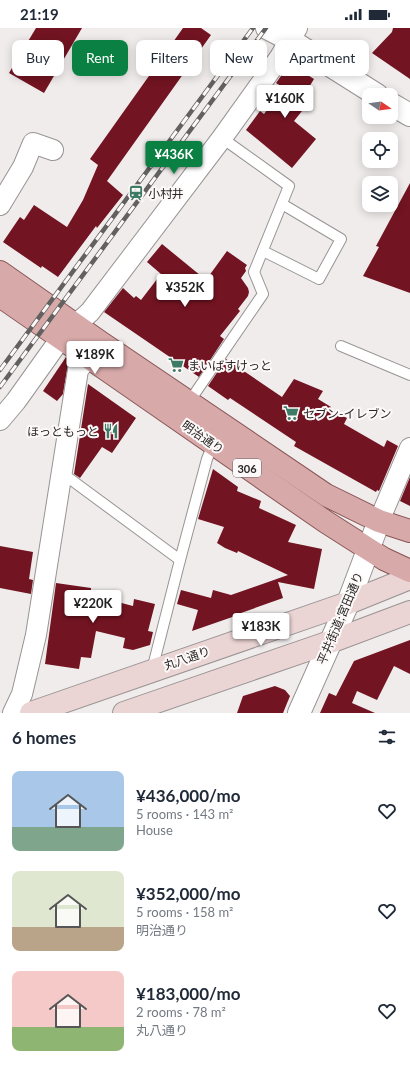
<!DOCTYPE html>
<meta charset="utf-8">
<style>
body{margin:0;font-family:Lato,"Noto Sans JP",sans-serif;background:#f2f2f3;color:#1f2937;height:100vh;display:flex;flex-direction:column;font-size:15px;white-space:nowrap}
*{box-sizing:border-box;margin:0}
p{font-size:13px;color:#747a83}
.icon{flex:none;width:22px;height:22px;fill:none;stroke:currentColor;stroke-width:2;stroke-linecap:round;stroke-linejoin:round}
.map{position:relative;height:685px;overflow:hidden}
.drawer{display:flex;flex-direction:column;background:#fff;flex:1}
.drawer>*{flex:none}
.guide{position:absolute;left:12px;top:12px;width:386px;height:36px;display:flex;gap:8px}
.needle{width:26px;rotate:103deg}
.tools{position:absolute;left:362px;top:60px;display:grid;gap:8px}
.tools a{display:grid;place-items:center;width:36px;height:36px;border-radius:8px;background:#fff;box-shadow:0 2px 10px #0003;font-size:20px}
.price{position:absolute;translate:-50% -34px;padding:0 9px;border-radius:4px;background:#fff;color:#222;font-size:13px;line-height:26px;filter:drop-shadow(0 1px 2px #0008)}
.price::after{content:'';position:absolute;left:50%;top:24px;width:12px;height:9px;margin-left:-6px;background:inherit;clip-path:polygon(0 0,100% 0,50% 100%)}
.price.current{background:#0b8043;color:#fff}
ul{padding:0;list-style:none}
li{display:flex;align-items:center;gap:12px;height:100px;padding:0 12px}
li span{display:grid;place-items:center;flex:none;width:112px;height:80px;border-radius:8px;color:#555}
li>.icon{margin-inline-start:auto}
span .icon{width:48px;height:48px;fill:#fffc;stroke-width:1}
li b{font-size:17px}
h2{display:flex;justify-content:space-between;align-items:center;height:48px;padding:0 12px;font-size:17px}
.chip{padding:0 14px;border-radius:8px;background:#fff;box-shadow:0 2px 10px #0003;font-size:14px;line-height:36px}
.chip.current{background:#0b8043;color:#fff}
.status{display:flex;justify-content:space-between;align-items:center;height:28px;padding:0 20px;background:#fff;direction:ltr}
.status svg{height:11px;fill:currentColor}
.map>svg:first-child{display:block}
.building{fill:#721421}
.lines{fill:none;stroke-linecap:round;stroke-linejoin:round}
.service-casing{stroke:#999494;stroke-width:12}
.minor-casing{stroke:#999494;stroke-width:22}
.tertiary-casing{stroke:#999494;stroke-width:24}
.secondary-casing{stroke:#999494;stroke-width:24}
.primary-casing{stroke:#895656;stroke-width:24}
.service{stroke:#fff;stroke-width:10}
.minor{stroke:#fff;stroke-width:20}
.tertiary{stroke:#fff;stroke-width:22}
.secondary{stroke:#ebd4d4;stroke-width:22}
.primary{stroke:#d7a9a9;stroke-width:22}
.rail-casing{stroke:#636060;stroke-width:4.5}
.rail{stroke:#fef9f9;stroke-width:3;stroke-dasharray:9;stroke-linecap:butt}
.labels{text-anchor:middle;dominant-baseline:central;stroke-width:4;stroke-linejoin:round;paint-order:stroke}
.shield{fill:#fef9f9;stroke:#696666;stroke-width:1}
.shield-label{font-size:11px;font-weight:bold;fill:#292727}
.poi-label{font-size:12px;fill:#292727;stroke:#fef9f9;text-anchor:start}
.street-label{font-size:12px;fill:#292727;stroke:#fef9f9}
</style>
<div class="status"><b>21:19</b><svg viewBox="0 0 49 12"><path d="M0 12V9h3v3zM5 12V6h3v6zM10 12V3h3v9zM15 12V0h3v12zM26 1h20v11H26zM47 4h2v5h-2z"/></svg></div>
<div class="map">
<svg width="410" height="685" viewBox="0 0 410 685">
<rect width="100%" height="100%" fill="#f1ecec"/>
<!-- building -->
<g class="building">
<polygon points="36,0 82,0 44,65 9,45"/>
<polygon points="183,0 201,0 211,7 107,153 123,167 97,200 96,198 58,249 42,238 41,240 3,214 20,189 24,192 34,177 67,199 83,172 98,137 90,131"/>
<polygon points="393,0 410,0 410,51 372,25 392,4"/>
<polygon points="292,37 314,51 297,79 302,83 294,93 316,111 292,140 246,102 260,83 264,86 284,60 276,55 288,38"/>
<polygon points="410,155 410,265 363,248 379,219 376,218"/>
<polygon points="162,216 206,252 227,223 247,237 245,240 246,243 241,250 248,260 249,264 248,268 238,281 240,283 220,308 224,311 199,349 104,284 123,260 134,270 136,268 141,272 161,246 147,234"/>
<polygon points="66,329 69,331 63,366 57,373 43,363"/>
<polygon points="226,331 282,369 294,351 323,363 318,371 331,379 330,381 347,390 344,396 384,419 387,412 398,418 379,463 377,462 376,464 294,418 296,414 230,370 228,372 208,358"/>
<polygon points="88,356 136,390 112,425 102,419 80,450 74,446"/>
<polygon points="213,441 238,459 237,463 261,473 259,480 296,497 288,514 322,521 314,561 278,554 283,570 241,585 241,586 192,603 198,582 177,576 181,562 211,570 213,562 231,567 288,547 238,523 237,525 225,520 217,515 224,499 198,491"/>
<polygon points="410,449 410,478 400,473"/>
<polygon points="0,518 33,524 29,551 33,552 31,566 0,560"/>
<polygon points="56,555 91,560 91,567 133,578 134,571 155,576 148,603 153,604 150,617 133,622 123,620 125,610 96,603 91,630 81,629 79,641 45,636"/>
<polygon points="410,612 410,646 394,638 377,672 357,663 352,675 375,685 320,685 329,665 336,668 354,633"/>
<polygon points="275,658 285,662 290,668 283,685 237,685 243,668"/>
</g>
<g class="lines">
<defs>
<g id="service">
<polyline points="263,223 319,251 341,211 282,176"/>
<polyline points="341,318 410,347"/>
<polyline points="189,374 263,266 254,244 289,158 222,110"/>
<polyline points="62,445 180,532"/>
<polyline points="152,642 180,532 207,431 213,416"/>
</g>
<g id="minor">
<polyline points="0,177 23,139 33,115 53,122"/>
<polyline points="0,392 16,373 61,310 90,284 222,110 280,29 297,0"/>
<polyline points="379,493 410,420"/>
<polyline points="13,685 22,666 36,607 78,342 98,317"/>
</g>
<g id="tertiary">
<polyline points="267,0 290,12 377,67"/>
<polyline points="391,76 410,87"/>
<polyline points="299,685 348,575 379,493"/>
</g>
<g id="secondary">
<polyline points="31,685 348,575 410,550"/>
<polyline points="124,685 330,614 410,584"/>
</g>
<g id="primary">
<polyline points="0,244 100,314 326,467 379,493 410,503"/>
<polyline points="0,268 326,494 384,531 410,543"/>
</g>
</defs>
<!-- service casing -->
<use href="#service" class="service-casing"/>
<!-- minor casing -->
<use href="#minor" class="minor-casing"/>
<!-- tertiary casing -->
<use href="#tertiary" class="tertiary-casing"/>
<!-- secondary casing -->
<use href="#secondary" class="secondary-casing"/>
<!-- primary casing -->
<use href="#primary" class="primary-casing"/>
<!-- service -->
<use href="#service" class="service"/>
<!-- minor -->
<use href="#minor" class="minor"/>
<!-- tertiary -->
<use href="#tertiary" class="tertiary"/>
<!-- secondary -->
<use href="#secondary" class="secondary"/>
<!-- primary -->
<use href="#primary" class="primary"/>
<defs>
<g id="rail">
<polyline points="0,342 253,0"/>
<polyline points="0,359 266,0"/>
</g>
</defs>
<!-- rail casing -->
<use href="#rail" class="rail-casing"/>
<!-- rail -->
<use href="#rail" class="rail"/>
</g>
<!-- icons -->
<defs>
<symbol id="station-bare" viewBox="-9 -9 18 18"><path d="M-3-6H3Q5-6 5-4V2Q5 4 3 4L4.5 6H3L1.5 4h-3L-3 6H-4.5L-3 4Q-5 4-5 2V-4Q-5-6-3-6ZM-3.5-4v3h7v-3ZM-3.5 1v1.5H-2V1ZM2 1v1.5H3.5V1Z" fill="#3e7b67" stroke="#fef9f9" stroke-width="2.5" paint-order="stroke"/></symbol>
<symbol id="supermarket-bare" viewBox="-9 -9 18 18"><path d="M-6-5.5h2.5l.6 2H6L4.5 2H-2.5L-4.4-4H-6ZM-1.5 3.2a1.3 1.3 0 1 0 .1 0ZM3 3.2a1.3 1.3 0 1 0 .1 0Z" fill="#3e7b67" stroke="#fef9f9" stroke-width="2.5" paint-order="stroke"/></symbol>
<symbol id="restaurant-bare" viewBox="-9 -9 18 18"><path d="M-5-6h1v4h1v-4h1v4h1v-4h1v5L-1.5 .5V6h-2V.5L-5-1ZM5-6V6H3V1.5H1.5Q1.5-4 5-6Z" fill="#3e7b67" stroke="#fef9f9" stroke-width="2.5" paint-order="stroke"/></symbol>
</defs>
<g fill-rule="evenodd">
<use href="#station-bare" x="125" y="154" width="22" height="22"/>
<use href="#supermarket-bare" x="165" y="326" width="22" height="22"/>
<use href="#supermarket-bare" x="280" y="374" width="22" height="22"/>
<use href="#restaurant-bare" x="100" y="392" width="22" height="22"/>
</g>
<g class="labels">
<!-- shield labels -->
<rect class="shield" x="233" y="431" width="28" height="18" rx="3"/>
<g class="shield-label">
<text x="247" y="440">306</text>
</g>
<!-- poi labels -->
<g class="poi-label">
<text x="148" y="165">小村井</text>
<text x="188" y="337">まいばすけっと</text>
<text x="303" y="385">セブン-イレブン</text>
<text x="99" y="403" text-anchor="end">ほっともっと</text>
</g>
<!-- street labels -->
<g class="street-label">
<text transform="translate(203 409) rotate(35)">明治通り</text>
<text transform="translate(340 590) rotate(-67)">平井街道;宮田通り</text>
<text transform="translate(187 630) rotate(-19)">丸八通り</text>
</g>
</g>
</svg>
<div class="tools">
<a><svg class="needle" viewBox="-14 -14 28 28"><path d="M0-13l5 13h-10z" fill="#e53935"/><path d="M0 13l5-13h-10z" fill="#747a83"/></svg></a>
<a><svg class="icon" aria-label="locate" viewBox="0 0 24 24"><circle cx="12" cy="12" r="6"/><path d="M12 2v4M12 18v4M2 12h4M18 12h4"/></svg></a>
<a><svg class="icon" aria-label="layers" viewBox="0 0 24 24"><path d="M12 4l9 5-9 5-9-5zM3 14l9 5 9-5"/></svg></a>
</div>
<b class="price" style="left:285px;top:91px">¥160K</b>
<b class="price current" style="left:174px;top:147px">¥436K</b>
<b class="price" style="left:185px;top:280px">¥352K</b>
<b class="price" style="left:95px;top:347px">¥189K</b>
<b class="price" style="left:93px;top:596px">¥220K</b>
<b class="price" style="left:261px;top:619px">¥183K</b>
<div class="guide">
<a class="chip">Buy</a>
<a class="chip current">Rent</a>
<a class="chip">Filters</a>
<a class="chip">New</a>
<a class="chip">Apartment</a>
</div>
</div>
<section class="drawer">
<h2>6 homes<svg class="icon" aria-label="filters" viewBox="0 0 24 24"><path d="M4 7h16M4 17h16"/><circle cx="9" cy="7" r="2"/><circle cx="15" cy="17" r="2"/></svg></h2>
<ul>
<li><span style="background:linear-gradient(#a9c7e8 70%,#7fa58c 0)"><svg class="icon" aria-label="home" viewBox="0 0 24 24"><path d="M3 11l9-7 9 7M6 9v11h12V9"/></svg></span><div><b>¥436,000/mo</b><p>5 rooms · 143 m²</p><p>House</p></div><svg class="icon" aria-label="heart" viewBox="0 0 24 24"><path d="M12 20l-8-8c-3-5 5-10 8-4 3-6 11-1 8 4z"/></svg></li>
<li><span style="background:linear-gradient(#dfe7d0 70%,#b9a48a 0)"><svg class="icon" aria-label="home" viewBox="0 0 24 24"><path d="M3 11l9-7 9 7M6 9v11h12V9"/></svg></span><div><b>¥352,000/mo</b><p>5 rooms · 158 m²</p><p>明治通り</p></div><svg class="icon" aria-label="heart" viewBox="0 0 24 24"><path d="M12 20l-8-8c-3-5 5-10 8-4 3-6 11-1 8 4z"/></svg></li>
<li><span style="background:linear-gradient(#f6c9c9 70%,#8fb573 0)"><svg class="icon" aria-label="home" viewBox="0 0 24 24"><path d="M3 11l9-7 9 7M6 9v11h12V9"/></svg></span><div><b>¥183,000/mo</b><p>2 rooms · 78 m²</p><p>丸八通り</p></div><svg class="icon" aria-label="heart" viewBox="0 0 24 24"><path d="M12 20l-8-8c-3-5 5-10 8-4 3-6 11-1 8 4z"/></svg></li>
</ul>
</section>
